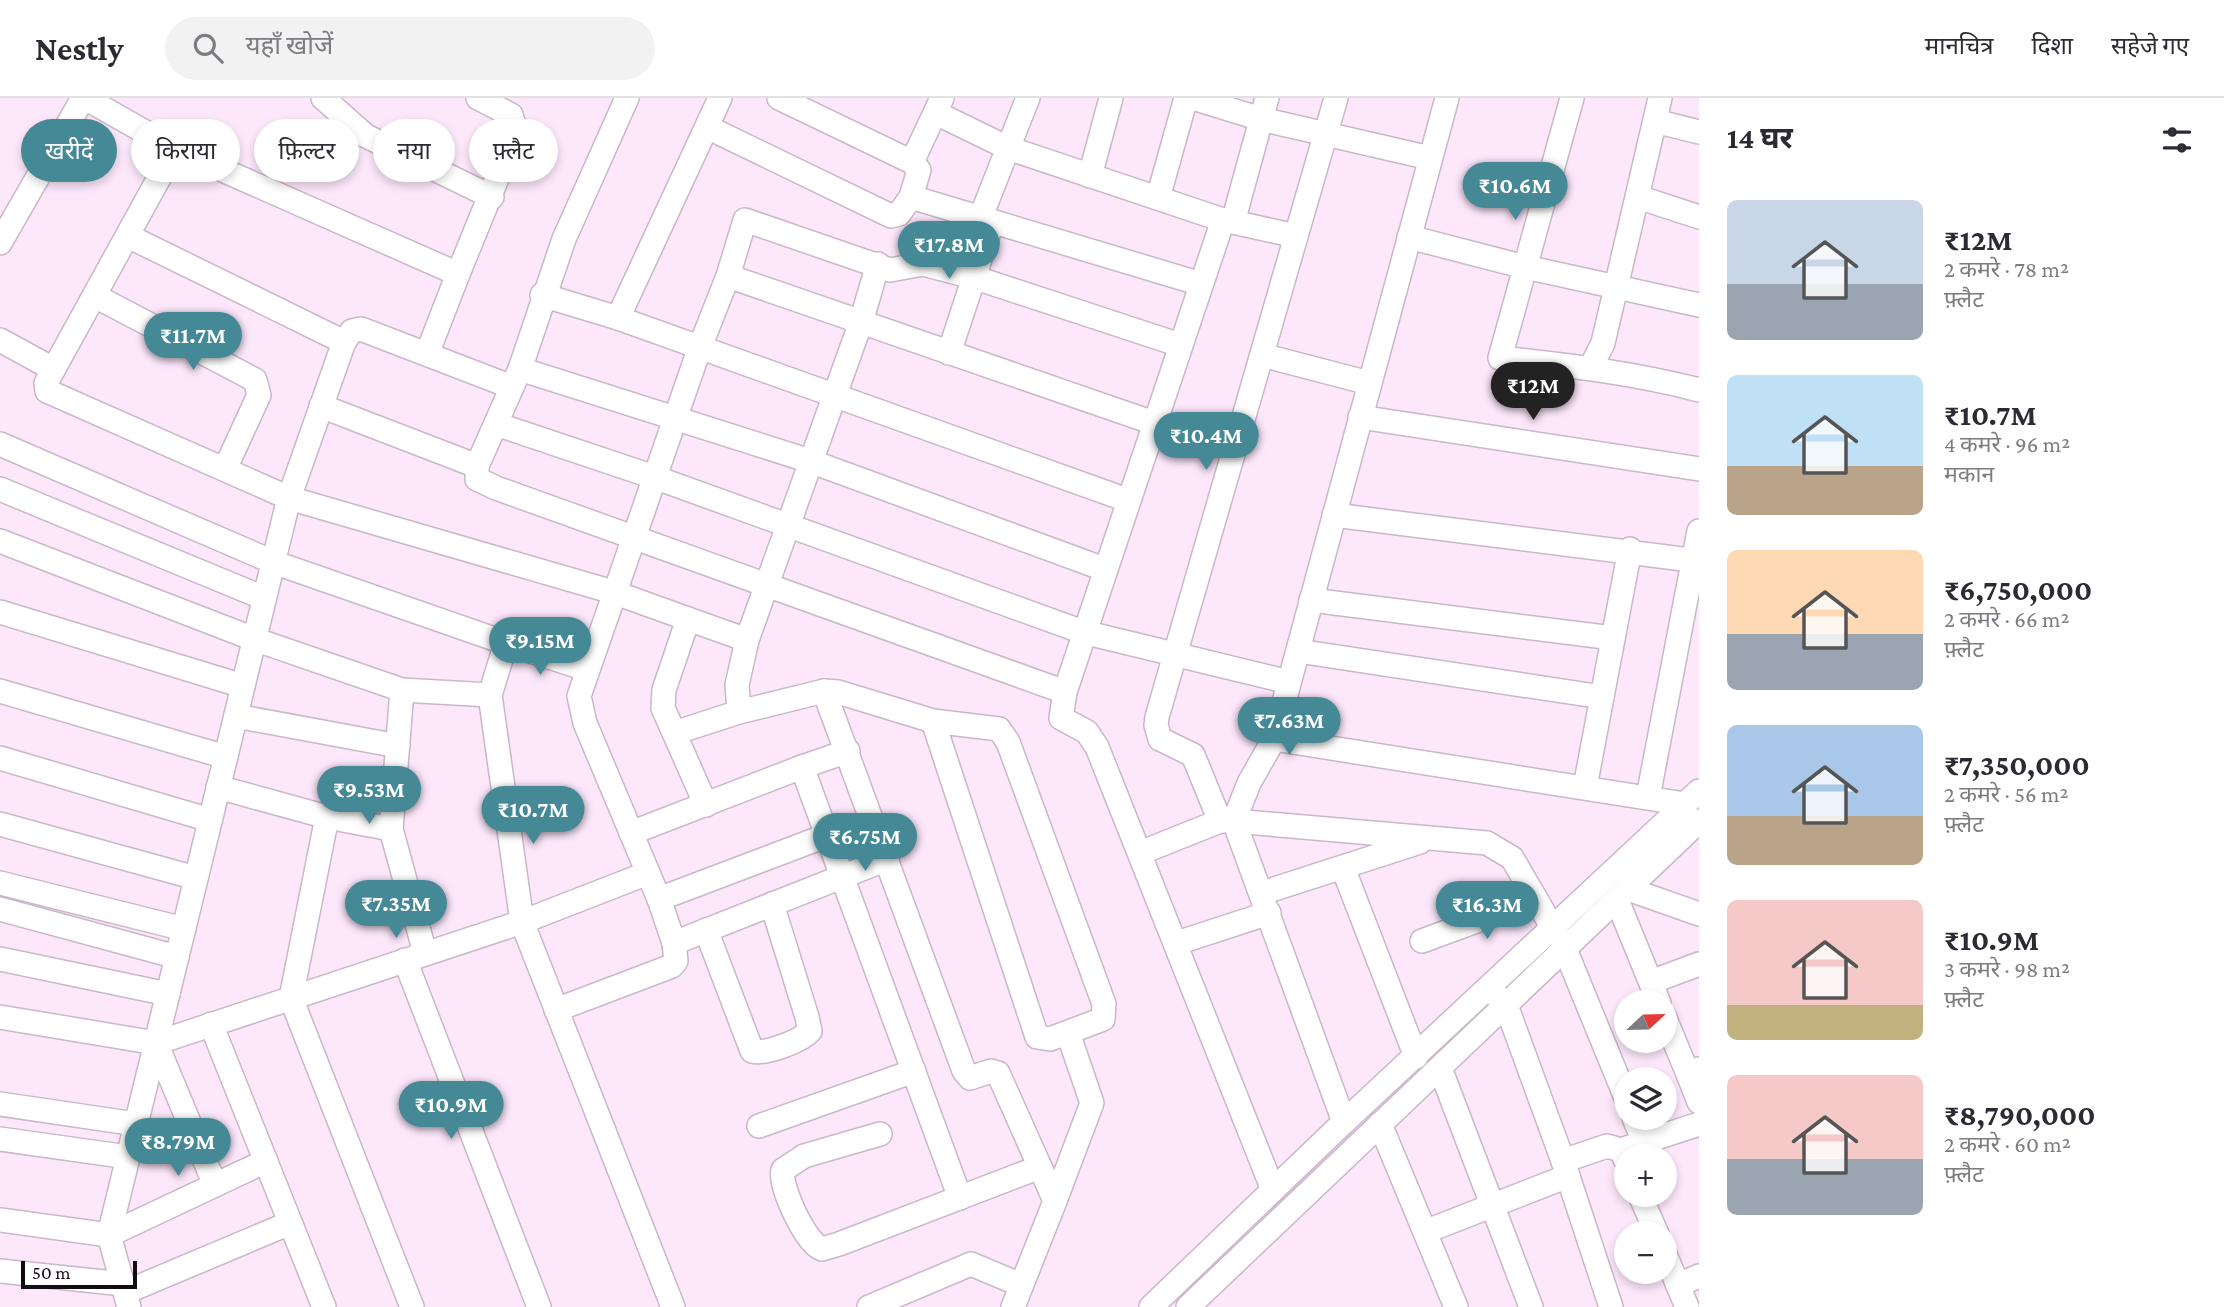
<!DOCTYPE html>
<html lang="hi">
<meta charset="utf-8">
<style>
body{margin:0;font-family:"Crimson Pro","Noto Sans Devanagari",serif;background:#f2f2f3;color:#2b2b33;height:100vh;display:flex;flex-direction:column;font-size:26px;white-space:nowrap}
*{box-sizing:border-box;margin:0}
p{font-size:23px;color:#7c7c81}
.icon{flex:none;width:38px;height:38px;fill:none;stroke:currentColor;stroke-width:2;stroke-linecap:round;stroke-linejoin:round}
.map{position:relative;flex:1;overflow:hidden}
.side{display:flex;flex-direction:column;background:#fff;width:525px}
.side>*{flex:none}
.top-card{position:absolute;left:21px;top:21px;width:665px;height:63px;display:flex;gap:14px}
.needle{width:46px;rotate:68deg}
.fabs{position:absolute;left:1614px;top:892px;display:grid;gap:14px}
.fabs a{display:grid;place-items:center;width:63px;height:63px;border-radius:50%;background:#fff;box-shadow:0 4px 10px #0003;font-size:35px}
.scale{position:absolute;left:21px;bottom:18px;width:116px;box-sizing:border-box;padding-left:7px;border:4px solid #120b12;border-top:0;font-size:19px;line-height:24px;white-space:nowrap;color:#120b12;-webkit-text-stroke:5px #fffafe;paint-order:stroke}
.price{position:absolute;translate:-50% -60px;padding:0 16px;border-radius:24px;background:#458997;color:#fff;font-size:23px;line-height:46px;filter:drop-shadow(0 2px 4px #0008)}
.price::after{content:'';position:absolute;left:50%;top:42px;width:21px;height:16px;margin-left:-10px;background:inherit;clip-path:polygon(0 0,100% 0,50% 100%)}
.price.on{background:#222;color:#fff}
ul{padding:0;list-style:none}
li{display:flex;align-items:center;gap:21px;height:175px;padding:0 28px}
li span{display:grid;place-items:center;flex:none;width:196px;height:140px;border-radius:10px;color:#555}
li>.icon{margin-inline-start:auto}
span .icon{width:84px;height:84px;fill:#fffc;stroke-width:1}
li b{font-size:30px}
h2{display:flex;justify-content:space-between;align-items:center;height:84px;padding:0 28px;font-size:30px}
.chip{padding:0 24px;border-radius:32px;background:#fff;box-shadow:0 4px 10px #0003;font-size:24px;line-height:63px}
.chip.on{background:#458997;color:#fff}
header{display:flex;align-items:center;gap:42px;box-sizing:border-box;height:98px;padding:0 35px;background:#fff;border-bottom:2px solid #e1e1e2}
header strong{font-size:33px}
nav{display:flex;gap:38px;margin-inline-start:auto;font-size:24px}
.search{width:490px;height:63px;background:#f2f2f3;display:flex;align-items:center;gap:18px;box-sizing:border-box;padding:0 24px;border-radius:38px;color:#7c7c81;font-size:26px}
main{display:flex;flex:1;min-height:0}
.map>svg:first-child{display:block}
.lines{fill:none;stroke-linecap:round;stroke-linejoin:round}
.minor-casing{stroke:#cab7c9;stroke-width:26}
.minor{stroke:#fff;stroke-width:23}
</style>
<header>
<strong>Nestly</strong>
<div class="search"><svg class="icon" aria-label="search" viewBox="0 0 24 24"><circle cx="10" cy="10" r="6"/><path d="M15 15l6 6"/></svg>यहाँ खोजें</div>
<nav><a>मानचित्र</a><a>दिशा</a><a>सहेजे गए</a></nav>
</header>
<main>
<div class="map">
<svg width="1699" height="1209" viewBox="0 0 1699 1209">
<rect width="100%" height="100%" fill="#fce7fb"/>
<g class="lines">
<defs>
<g id="minor">
<polyline points="85,0 175,51 458,176 516,34 511,17 478,0"/>
<polyline points="323,0 366,38 492,99"/>
<polyline points="779,0 912,64 942,0"/>
<polyline points="1193,0 1261,21 1430,60"/>
<path d="M1572,0L1500,260C1567,267 1634,275 1699,292"/>
<polyline points="936,15 1008,50 980,121"/>
<polyline points="1655,23 1699,34"/>
<polyline points="707,29 891,118 899,116 911,99"/>
<polyline points="175,51 46,285 47,293 289,400 613,494 688,521 664,592 663,610 706,707"/>
<polyline points="912,64 919,72 911,99 1201,186"/>
<polyline points="1090,78 1111,0"/>
<polyline points="1638,99 1699,119"/>
<polyline points="1158,100 1186,0"/>
<polyline points="1223,122 1233,124 1267,0"/>
<polyline points="1233,124 1296,138"/>
<polyline points="128,138 344,244 289,400 109,1137 129,1209"/>
<polyline points="1409,139 1525,169 1699,207"/>
<polyline points="0,145 83,0"/>
<polyline points="728,178 745,122 890,172 923,166 973,179 1180,247"/>
<polyline points="542,197 618,220 1127,402"/>
<polyline points="95,198 255,282 259,297 225,371"/>
<polyline points="618,220 720,0"/>
<polyline points="0,242 53,271"/>
<polyline points="344,244 352,233 361,231 512,289"/>
<polyline points="949,255 992,125"/>
<polyline points="427,256 458,176"/>
<polyline points="1262,257 1369,285"/>
<polyline points="1591,269 1603,245 1660,0"/>
<polyline points="520,271 810,363 1104,471"/>
<polyline points="321,308 477,368 477,381 496,390 1065,594 1223,122 1008,50 1028,0"/>
<polyline points="1360,319 1699,371"/>
<polyline points="496,326 654,379 1083,534 1289,584"/>
<polyline points="0,346 273,464 506,545 490,597 522,824 673,1209"/>
<polyline points="477,368 520,271 564,141 627,0"/>
<polyline points="0,391 264,500"/>
<polyline points="1334,417 1699,463"/>
<polyline points="0,443 254,541 402,592 490,597"/>
<polyline points="1311,502 1613,540"/>
<polyline points="0,514 243,588"/>
<polyline points="688,521 747,542"/>
<polyline points="506,545 586,571"/>
<polyline points="1298,553 1602,599"/>
<polyline points="402,592 391,731 425,855"/>
<polyline points="0,593 226,659"/>
<polyline points="824,593 964,973 970,980 991,973 998,975 1040,1069"/>
<polyline points="1065,594 1061,620 1087,634 1097,649 1273,1092"/>
<polyline points="739,614 824,593 838,594 933,623 999,631 1008,644 1104,906 1103,921 1050,941 1037,939 933,623"/>
<polyline points="236,618 398,648"/>
<polyline points="674,635 739,614 737,587 747,542 861,224 878,166"/>
<polyline points="1274,641 1685,706"/>
<polyline points="0,660 210,722"/>
<polyline points="802,669 848,653"/>
<polyline points="218,689 327,719 391,731"/>
<polyline points="1585,689 1630,451"/>
<polyline points="1648,699 1699,433"/>
<polyline points="327,719 291,900 412,1209"/>
<polyline points="1220,723 1193,657 1160,641 1156,627 1157,619 1336,0"/>
<polyline points="0,726 196,780"/>
<polyline points="631,735 802,669 960,1100"/>
<polyline points="1140,755 1220,723 1234,723 1487,745 1512,760 1565,851 1626,1000"/>
<polyline points="1343,770 1416,959"/>
<polyline points="0,785 184,831"/>
<polyline points="1628,791 1699,816"/>
<polyline points="1262,795 1420,744"/>
<polyline points="659,801 828,737"/>
<polyline points="1617,802 1659,905"/>
<polyline points="0,811 177,859"/>
<path d="M706,832L752,953C765,957 801,943 810,933L807,919L772,806"/>
<polyline points="1422,843 1536,801"/>
<polyline points="674,845 659,801 585,625 579,598 700,249 728,178 1154,325"/>
<polyline points="1177,845 1269,815"/>
<polyline points="0,861 168,896"/>
<polyline points="405,862 539,1209"/>
<polyline points="1651,884 1699,866"/>
<polyline points="1497,898 1506,907 1563,1063 1611,1209"/>
<polyline points="556,912 672,868 676,863 674,845 887,761"/>
<polyline points="1664,918 1688,976"/>
<polyline points="0,919 156,945 522,824 648,775"/>
<polyline points="211,926 324,1209"/>
<polyline points="156,945 215,1087"/>
<polyline points="1440,970 1531,1209"/>
<polyline points="1699,971 1688,976 1699,1004"/>
<polyline points="0,1006 136,1026"/>
<polyline points="1344,1024 1699,693"/>
<polyline points="1380,1026 1456,1209"/>
<polyline points="759,1028 914,973"/>
<path d="M880,1036L804,1058L783,1072C779,1088 806,1146 822,1151L839,1146L1040,1069L1055,1103L1013,1209"/>
<polyline points="0,1041 128,1059"/>
<polyline points="1644,1044 1699,1026"/>
<polyline points="1563,1063 1607,1048 1621,1052"/>
<polyline points="1626,1063 1621,1052 1644,1044 1634,1020"/>
<polyline points="1640,1097 1657,1136"/>
<polyline points="1055,1103 1092,1005 1068,935"/>
<polyline points="0,1122 109,1137 266,1063"/>
<polyline points="1427,1133 1568,1078"/>
<polyline points="1664,1154 1687,1209"/>
<polyline points="0,1173 123,1186"/>
<polyline points="1678,1187 1699,1178"/>
<polyline points="126,1194 290,1125"/>
<polyline points="869,1209 971,1166 1021,1187"/>
<polyline points="1151,1209 1344,1024 1234,723 1249,685 1274,641 1447,0"/>
<polyline points="1188,1209 1699,723"/>
</g>
</defs>
<!-- minor casing -->
<use href="#minor" class="minor-casing"/>
<!-- minor -->
<use href="#minor" class="minor"/>
</g>
</svg>
<div class="fabs">
<a><svg class="needle" viewBox="-14 -14 28 28"><path d="M0-13l5 13h-10z" fill="#e53935"/><path d="M0 13l5-13h-10z" fill="#7c7c81"/></svg></a>
<a><svg class="icon" aria-label="layers" viewBox="0 0 24 24"><path d="M12 4l9 5-9 5-9-5zM3 14l9 5 9-5"/></svg></a>
<a>+</a>
<a>−</a>
</div>
<div class="scale">50 m</div>
<b class="price" style="left:1515px;top:124px">₹10.6M</b>
<b class="price" style="left:949px;top:183px">₹17.8M</b>
<b class="price" style="left:193px;top:274px">₹11.7M</b>
<b class="price on" style="left:1533px;top:324px">₹12M</b>
<b class="price" style="left:1206px;top:374px">₹10.4M</b>
<b class="price" style="left:540px;top:579px">₹9.15M</b>
<b class="price" style="left:1289px;top:659px">₹7.63M</b>
<b class="price" style="left:369px;top:728px">₹9.53M</b>
<b class="price" style="left:533px;top:748px">₹10.7M</b>
<b class="price" style="left:865px;top:775px">₹6.75M</b>
<b class="price" style="left:396px;top:842px">₹7.35M</b>
<b class="price" style="left:1487px;top:843px">₹16.3M</b>
<b class="price" style="left:451px;top:1043px">₹10.9M</b>
<b class="price" style="left:178px;top:1080px">₹8.79M</b>
<div class="top-card">
<a class="chip on">खरीदें</a>
<a class="chip">किराया</a>
<a class="chip">फ़िल्टर</a>
<a class="chip">नया</a>
<a class="chip">फ़्लैट</a>
</div>
</div>
<section class="side">
<h2>14 घर<svg class="icon" aria-label="filters" viewBox="0 0 24 24"><path d="M4 7h16M4 17h16"/><circle cx="9" cy="7" r="2"/><circle cx="15" cy="17" r="2"/></svg></h2>
<ul>
<li><span style="background:linear-gradient(#c9d6e8 60%,#9aa5b1 0)"><svg class="icon" aria-label="home" viewBox="0 0 24 24"><path d="M3 11l9-7 9 7M6 9v11h12V9"/></svg></span><div><b>₹12M</b><p>2 कमरे · 78 m²</p><p>फ़्लैट</p></div></li>
<li><span style="background:linear-gradient(#bfe0f5 65%,#b9a48a 0)"><svg class="icon" aria-label="home" viewBox="0 0 24 24"><path d="M3 11l9-7 9 7M6 9v11h12V9"/></svg></span><div><b>₹10.7M</b><p>4 कमरे · 96 m²</p><p>मकान</p></div></li>
<li><span style="background:linear-gradient(#ffd9b3 60%,#9aa5b1 0)"><svg class="icon" aria-label="home" viewBox="0 0 24 24"><path d="M3 11l9-7 9 7M6 9v11h12V9"/></svg></span><div><b>₹6,750,000</b><p>2 कमरे · 66 m²</p><p>फ़्लैट</p></div></li>
<li><span style="background:linear-gradient(#a9c7e8 65%,#b9a48a 0)"><svg class="icon" aria-label="home" viewBox="0 0 24 24"><path d="M3 11l9-7 9 7M6 9v11h12V9"/></svg></span><div><b>₹7,350,000</b><p>2 कमरे · 56 m²</p><p>फ़्लैट</p></div></li>
<li><span style="background:linear-gradient(#f6c9c9 75%,#c2b280 0)"><svg class="icon" aria-label="home" viewBox="0 0 24 24"><path d="M3 11l9-7 9 7M6 9v11h12V9"/></svg></span><div><b>₹10.9M</b><p>3 कमरे · 98 m²</p><p>फ़्लैट</p></div></li>
<li><span style="background:linear-gradient(#f6c9c9 60%,#9aa5b1 0)"><svg class="icon" aria-label="home" viewBox="0 0 24 24"><path d="M3 11l9-7 9 7M6 9v11h12V9"/></svg></span><div><b>₹8,790,000</b><p>2 कमरे · 60 m²</p><p>फ़्लैट</p></div></li>
</ul>
</section>
</main>
